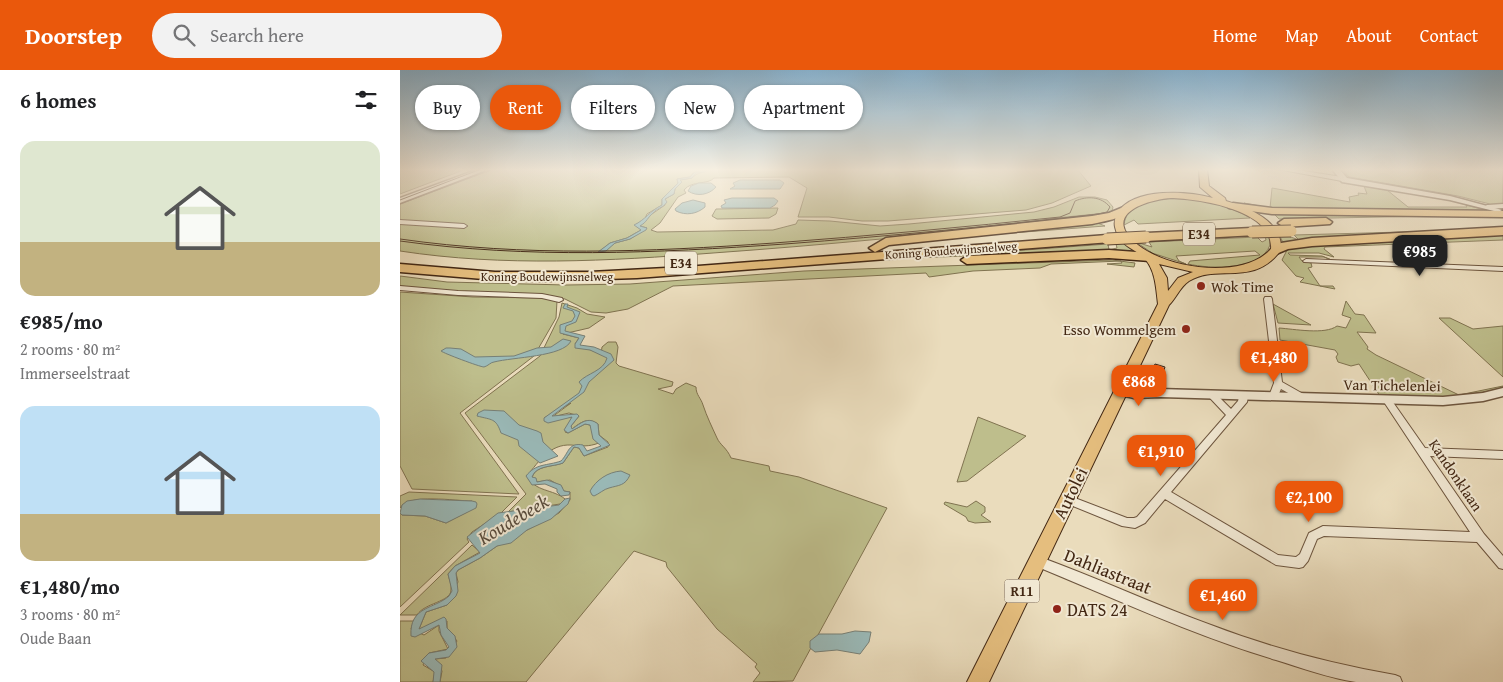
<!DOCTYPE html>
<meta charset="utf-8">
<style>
body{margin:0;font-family:"Gentium Book Plus",serif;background:#f2f2f2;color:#202124;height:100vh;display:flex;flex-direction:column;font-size:19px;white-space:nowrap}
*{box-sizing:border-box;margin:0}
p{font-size:16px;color:#757577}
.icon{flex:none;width:28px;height:28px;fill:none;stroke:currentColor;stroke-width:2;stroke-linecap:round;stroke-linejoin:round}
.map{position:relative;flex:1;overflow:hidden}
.side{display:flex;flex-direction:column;background:#fff;width:400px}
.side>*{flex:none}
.hud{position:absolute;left:15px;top:15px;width:475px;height:45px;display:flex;gap:10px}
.price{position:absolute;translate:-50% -42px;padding:0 11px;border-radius:10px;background:#ea580c;color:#fff;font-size:16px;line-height:32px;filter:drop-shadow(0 1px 2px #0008)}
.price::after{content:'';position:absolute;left:50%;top:30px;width:15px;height:11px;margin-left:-8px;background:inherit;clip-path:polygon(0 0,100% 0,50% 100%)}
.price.on{background:#222;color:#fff}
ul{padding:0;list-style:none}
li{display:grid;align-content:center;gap:10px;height:265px;padding:0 20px}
li span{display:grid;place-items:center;height:155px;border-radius:15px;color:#555}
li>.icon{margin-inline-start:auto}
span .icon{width:90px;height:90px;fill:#fffc;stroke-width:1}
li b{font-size:21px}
h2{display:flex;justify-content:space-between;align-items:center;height:60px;padding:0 20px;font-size:21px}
.tag{padding:0 18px;border-radius:22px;background:#fff;box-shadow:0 1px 4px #0004;font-size:18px;line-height:45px}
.tag.on{background:#ea580c;color:#fff}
header{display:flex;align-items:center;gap:30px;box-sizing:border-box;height:70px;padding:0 25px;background:#ea580c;color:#fff}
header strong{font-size:24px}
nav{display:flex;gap:28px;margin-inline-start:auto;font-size:18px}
.search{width:350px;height:45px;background:#f2f2f2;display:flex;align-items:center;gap:12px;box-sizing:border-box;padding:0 18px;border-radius:28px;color:#757577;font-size:19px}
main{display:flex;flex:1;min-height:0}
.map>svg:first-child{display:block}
.green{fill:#bebe8c;stroke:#807350}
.water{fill:#9abab9;stroke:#778077}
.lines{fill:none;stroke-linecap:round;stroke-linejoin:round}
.minor-casing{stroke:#6d553e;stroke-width:2}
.tertiary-casing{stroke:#6d553e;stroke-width:3}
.primary-casing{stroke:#432814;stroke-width:2}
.motorway-casing{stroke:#432814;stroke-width:3}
.minor{fill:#f1e8d3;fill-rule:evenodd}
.tertiary{fill:#f1e8d3;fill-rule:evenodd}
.primary{fill:#e5be7e;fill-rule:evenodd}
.motorway{fill:#e5be7e;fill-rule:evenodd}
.tram{stroke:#432814;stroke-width:1}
.motorway-bridge-casing{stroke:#432814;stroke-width:13;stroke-linecap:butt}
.motorway-bridge{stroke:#e5be7e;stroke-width:11}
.wall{fill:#c39077;stroke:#432814}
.building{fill:#e3a78a;stroke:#432814}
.poi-dot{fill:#8f2418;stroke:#f1e8d3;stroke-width:2}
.labels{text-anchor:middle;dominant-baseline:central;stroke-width:4;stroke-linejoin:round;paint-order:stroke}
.far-street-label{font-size:12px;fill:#432814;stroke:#f1e8d3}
.shield{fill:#f1e8d3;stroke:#77624d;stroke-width:1}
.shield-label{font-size:14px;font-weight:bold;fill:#432814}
.poi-label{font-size:15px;fill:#432814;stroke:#f1e8d3;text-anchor:start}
.street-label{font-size:15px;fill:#432814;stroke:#f1e8d3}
.near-street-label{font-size:18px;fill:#432814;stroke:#f1e8d3}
.near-poi-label{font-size:18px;fill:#432814;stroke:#f1e8d3;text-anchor:start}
.near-water-label{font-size:19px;font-style:italic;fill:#594c3d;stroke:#f1e8d3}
</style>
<header>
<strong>Doorstep</strong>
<div class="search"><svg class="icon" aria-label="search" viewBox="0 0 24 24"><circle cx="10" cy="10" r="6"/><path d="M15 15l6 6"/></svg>Search here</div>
<nav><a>Home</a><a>Map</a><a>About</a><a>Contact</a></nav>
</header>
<main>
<section class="side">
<h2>6 homes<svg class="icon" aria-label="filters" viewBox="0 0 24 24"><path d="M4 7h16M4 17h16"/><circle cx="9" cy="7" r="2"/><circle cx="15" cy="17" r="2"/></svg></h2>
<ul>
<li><span style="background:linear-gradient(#dfe7d0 65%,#c2b280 0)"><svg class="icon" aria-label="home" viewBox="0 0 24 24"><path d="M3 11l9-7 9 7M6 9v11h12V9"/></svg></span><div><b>€985/mo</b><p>2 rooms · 80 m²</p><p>Immerseelstraat</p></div></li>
<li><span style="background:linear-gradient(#bfe0f5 70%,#c2b280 0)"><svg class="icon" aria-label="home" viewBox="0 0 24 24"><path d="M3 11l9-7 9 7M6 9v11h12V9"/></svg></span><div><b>€1,480/mo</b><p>3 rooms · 80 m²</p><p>Oude Baan</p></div></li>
</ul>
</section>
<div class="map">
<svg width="1103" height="612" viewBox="0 0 1103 612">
<rect width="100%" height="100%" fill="#eadcbc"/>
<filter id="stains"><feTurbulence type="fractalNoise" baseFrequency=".004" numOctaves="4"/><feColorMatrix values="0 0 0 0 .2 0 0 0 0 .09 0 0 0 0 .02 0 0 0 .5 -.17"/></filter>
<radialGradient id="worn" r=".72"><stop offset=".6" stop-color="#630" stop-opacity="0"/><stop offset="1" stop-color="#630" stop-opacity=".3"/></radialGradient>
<!-- green -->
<g class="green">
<polygon points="0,99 66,99 0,124"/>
<path d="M94,99L305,100L293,103L290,107L277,109L278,113L262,129V135L247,144L244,151L236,154L241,160L227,168L210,173L199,182H202L215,173L230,169L247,158L240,156L252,144L265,135V129L274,124L275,119L282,112L280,110L292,108C297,102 305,103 307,99H677L691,116L652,133L626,140L488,151H462L429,147H398L407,118L389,107L314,108C308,115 292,110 284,120L286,123L278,127L260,153L251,160L257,162L373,160L396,154L398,150L430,151L480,156L509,154L634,142L654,137L679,127H695L707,130L713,137L712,141L706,143L646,149L649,152C537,164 425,175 313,183C209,191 104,197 0,181V134Z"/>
<polygon points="942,99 1103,99 1103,133 1090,134 1058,126 949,107"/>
<polygon points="964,116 987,120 1008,137 1067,137 1066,135 1094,142 873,139 854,137 844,133 870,138 872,118 950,132 949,127 959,125 958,123 967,124"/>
<path d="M765,129C794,127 825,133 850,148L738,154L734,150L724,155C726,135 749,131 765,129Z"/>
<polygon points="378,138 376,144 369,148 317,149 312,146 316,139"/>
<polygon points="873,143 1035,146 879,149"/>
<polygon points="695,152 705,156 544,168"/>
<polygon points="1072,160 887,173 882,171 880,166 888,166 899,170 894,165"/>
<polygon points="1103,163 1103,170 925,177 924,179 934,187 919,183 888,183 890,185 922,186 934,191 924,187 899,187 902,191 911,193 912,197 908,198 920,216 933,216 935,219 900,212 904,208 896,206 882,190 888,178 897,176"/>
<path d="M865,166H869L870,175C861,201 810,199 788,194L790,191L860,185L855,181L776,186L779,191L786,194L752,183L736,172L752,177L749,172L857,167L862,172L866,170Z"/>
<polygon points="724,173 733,181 706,181 705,180 515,188 708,174 709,180 717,178 716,174"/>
<polygon points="712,190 735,193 734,197 707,194 722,193 721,191 651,194 640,198 573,201 529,207 526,203 273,216 228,239 206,243 191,242 165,229 147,225 52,221 0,216 0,206 47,212 166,215 230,214 404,201"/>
<polygon points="0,222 73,227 142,228 157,231 156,248 134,286 60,343 119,424 12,419 0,396"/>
<path d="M946,231L955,244L964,245L976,263L957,262L968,277L967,279L976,285L1059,325L1103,316V319L1050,327L980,326L959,294L951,296L938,292L936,287L938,284L935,280L880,270L879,258C894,259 925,265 937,256L946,258L951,248L942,245Z"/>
<path d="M162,233L177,238L187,244L205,247L189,258L163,264L179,268L175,274L201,284L202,277L208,272H216L218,277L216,293L219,296L273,312L272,316L258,319L273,324L276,319L286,313L296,317C296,325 301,328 303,335C307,347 312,357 317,368C320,375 327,378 331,388L369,396L370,401L399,407L487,438L393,611L353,612L360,603L355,597L357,594L317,559L267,497L266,492L234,481L126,612H40L42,601L35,589L46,588L57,571L47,558V551L19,559L26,542L47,535L58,512L56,503L58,500L80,488L97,476L159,443L170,430V422L163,421L162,417L150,410L137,412L132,407C136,395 153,397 163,393L174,377L179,378L184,386L208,377V372L199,365L198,354C188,347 181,352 172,359L171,356L179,346L169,343L152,347L171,333L144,348L172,347L165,362L168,363L185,354L190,355L199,373C188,377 182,376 171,375C150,374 139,391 127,406C135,422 153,419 165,429L160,434L108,442L126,424L65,343L140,286L159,247Z"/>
<polygon points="873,234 911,255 878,253"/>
<polygon points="1039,248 1050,248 1073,259 1103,256 1103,307"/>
<polygon points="578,347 626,366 567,411 557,412"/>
<path d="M9,422L117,427L101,443L72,462L67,469L69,472L0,537V443L2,445L25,446L46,453L67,442L72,431C56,431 8,423 0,438V426Z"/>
<polygon points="576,431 585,437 585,442 581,445 591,452 575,453 568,451 566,447 544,434 545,432 567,437"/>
<path d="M72,475L80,482L55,496L48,504C49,509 52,515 51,520C51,532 24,533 17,545H0Z"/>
<polygon points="0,551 14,551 11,559 24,565 39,555 39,561 48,579 29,583 23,595 35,602 33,612 0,612"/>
</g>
<!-- water -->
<g class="water">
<path d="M307,99L305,102L296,103L292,108L280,110L282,112L275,119L274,124L265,129L267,132C263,138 257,138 253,143C248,147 247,152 240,156L247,158L246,160L230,169L215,173L206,181L198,182L210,173L227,168L241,160L234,155C245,150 250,141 262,135V129L278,113L277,109L290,107L295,102Z"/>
<polygon points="340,110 380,110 384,113 380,119 330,119 335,116 333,113"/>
<path d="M299,113H311L316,117C309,125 297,127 288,121L291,116Z"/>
<polygon points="332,128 374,128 378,131 375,135 370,138 322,138 321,136 326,133 324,130"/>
<path d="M293,130L305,133V137C297,144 286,146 276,141L275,139L282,133Z"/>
<path d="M165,234H168L167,237L180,242L176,252L166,256L165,261L185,266L180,275L194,277L211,284L214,290L189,312L184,322L152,346L177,344L179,346L171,356L172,359C181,353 188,346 198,354L199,365L210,375L184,386L179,378L174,377L163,393C153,397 136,395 132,407L136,408L137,412L147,410L161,415L164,421L170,422L169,425L161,426L157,422V419L145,414L132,415L126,406C136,393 147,396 161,391C169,383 168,372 183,375L187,381L201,376L193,369L190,355L185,354L168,363L164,360L172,347L148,353L144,351V348L179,323L182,316L179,312C187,303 204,301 207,288L190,280L175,278V274L179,268L160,263V255L172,251L175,246L173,241L163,238Z"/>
<path d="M163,269L171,271C163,287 113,287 94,292C91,292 88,296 84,297C80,297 43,283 41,281L46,278H50L61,279L75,287L114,286L137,278L151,277Z"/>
<path d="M84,340L104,341L119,355L137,361L141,363L143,372L158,386L140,393L119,376L118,370L101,363C96,348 92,350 77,346L78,343Z"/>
<path d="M221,401L230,405C225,416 219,415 209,418C204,419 199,424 194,426L192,425L190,421C196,410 208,402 221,401Z"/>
<path d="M170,428L168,434L151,449L127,460L111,473L97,476L80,488L58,500L56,503L58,521L56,526L47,535L26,542L19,559L44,547L46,549L47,558L55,566L57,577L49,587L35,589L42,595L40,612H33L34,602L21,591L29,583L46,580L49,577L41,565L39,555L15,567L11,566C9,536 35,539 49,526L52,521L48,504L55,496L80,483L67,467L98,443L159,435L165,429Z"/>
<polygon points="20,429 72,431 76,432 77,434 76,438 46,453 25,446 2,445 0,443 2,435 7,431"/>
<polygon points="455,561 471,562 469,572 460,584 437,580 415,582 410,578 410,571 419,564 442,564"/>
</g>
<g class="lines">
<defs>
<g id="minor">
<polygon points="877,99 891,99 942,107 945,109 942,111"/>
<polygon points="1103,134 1103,138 1087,139 1084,137 1087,135"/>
<polygon points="0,150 64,154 67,156 64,158 0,154"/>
<polygon points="906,189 1103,197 1103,201 904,192 903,191"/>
<polygon points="0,216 58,221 142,224 162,228 163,230 159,232 142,228 58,225 0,220"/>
<polygon points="865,227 871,227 872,229 882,312 905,325 907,327 905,329 899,329 881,319 877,328 871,328 869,326 874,313 864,229"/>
<polygon points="812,322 815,323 831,339 838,331 840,324 846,324 848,326 847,332 771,422 878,485 896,487 900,484 909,463 923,456 1070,462 984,332 982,330 984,328 990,328 1025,378 1103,381 1103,389 1030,386 1084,464 1103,486 1103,499 1099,498 1077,472 924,466 917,469 908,491 903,497 899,498 876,495 765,429 745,453 735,458 722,456 663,432 662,429 663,426 667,425 727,448 734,448 737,447 826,345 809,327 807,325"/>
<path d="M637,486C696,507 752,534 811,555C871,578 932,594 995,605L1000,607L1002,612C987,612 971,612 956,612C929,608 902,598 876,590C793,565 713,528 633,495L631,491L633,487Z"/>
</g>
<g id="tertiary">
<polygon points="79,99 89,99 0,133 0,128"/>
<polygon points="932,99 939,99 947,108 1050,126 1102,140 1098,142 1050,130 942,112"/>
<polygon points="729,298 733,299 745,313 759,319 1043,327 1083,323 1103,318 1103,326 1083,331 1043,335 761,327 734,328 716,324 714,321 720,317 740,320 723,302"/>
</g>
<path id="primary" d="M799,99H807L809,116L825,128L826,131C849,138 883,151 881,180C853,218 818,193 789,211C780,217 776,228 769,235L589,612H567L758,234C756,219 756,203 746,190C737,178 720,179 715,157C714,152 715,147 718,142C735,117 788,121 813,128L800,117ZM771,128C800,129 874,140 871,179C843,210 768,199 738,175C700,145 745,130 771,128ZM759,194L793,202L778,208L768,221L767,208Z"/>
<g id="motorway">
<polygon points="833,133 872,138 1103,141 1103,147 872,144 829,138 827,136"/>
<path d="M726,136L732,139C722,149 705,151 692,154L489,175L475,182L469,178L486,168L692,146L709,143Z"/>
<polygon points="926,148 932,152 930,154 884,157 878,153 884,149"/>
<polygon points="1103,157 1103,165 912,176 888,179 876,184 870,180 881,173 912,168"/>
<polygon points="852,158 858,162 856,165 746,171 740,167 746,163"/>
<polygon points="707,165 713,169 711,172 237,208 143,211 95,210 0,202 0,194 95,202 190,202 285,197"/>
<polygon points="709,180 750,183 756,187 750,191 709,188 567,194 561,190 567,186"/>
</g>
</defs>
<!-- minor casing -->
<use href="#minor" class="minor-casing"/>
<!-- tertiary casing -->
<use href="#tertiary" class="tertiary-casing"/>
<!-- primary casing -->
<use href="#primary" class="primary-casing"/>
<!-- motorway casing -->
<use href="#motorway" class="motorway-casing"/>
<!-- minor -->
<use href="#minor" class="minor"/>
<!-- tertiary -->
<use href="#tertiary" class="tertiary"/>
<!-- primary -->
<use href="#primary" class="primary"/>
<!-- motorway -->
<use href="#motorway" class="motorway"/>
<!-- tram -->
<g class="tram">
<polyline points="0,130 81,99"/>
<path d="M0,169C125,187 248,182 374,173C469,166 565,157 660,147L670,143L675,131C687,126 701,126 710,137L707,142L698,144C594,156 490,166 385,174C256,183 129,189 0,171"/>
</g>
<defs>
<g id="motorway-bridge">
<polyline points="852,162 891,161"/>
<polyline points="707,169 746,167"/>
</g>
</defs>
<!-- motorway-bridge casing -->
<use href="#motorway-bridge" class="motorway-bridge-casing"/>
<!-- motorway-bridge -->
<use href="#motorway-bridge" class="motorway-bridge"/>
</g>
<!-- wall -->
<polygon class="wall" points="764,301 760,312 749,309 750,305"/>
<!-- building -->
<polygon class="building" points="755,294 765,297 761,308 750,305"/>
<!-- sky -->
<linearGradient id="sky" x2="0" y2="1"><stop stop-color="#89b6d5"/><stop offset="0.54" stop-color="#f6efe1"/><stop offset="1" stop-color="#f6efe1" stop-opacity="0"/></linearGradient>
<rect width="1103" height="185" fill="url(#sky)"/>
<!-- markers -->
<g class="poi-dot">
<circle cx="801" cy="216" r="5"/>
<circle cx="786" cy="259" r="5"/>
<circle cx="657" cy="539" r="5"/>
</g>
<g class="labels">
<!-- far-street labels -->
<g class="far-street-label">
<text transform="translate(551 180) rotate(-4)">Koning Boudewijnsnelweg</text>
<text x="147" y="206">Koning Boudewijnsnelweg</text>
</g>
<!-- shield labels -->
<g class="shield">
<rect x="783" y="152.5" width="32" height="23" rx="4"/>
<rect x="265" y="181.5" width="32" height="23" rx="4"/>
<rect x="604.5" y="509.5" width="35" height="23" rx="4"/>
</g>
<g class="shield-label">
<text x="799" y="164">E34</text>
<text x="281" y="193">E34</text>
<text x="622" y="521">R11</text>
</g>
<!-- poi labels -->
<g class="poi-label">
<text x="811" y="216">Wok Time</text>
<text x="776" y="259" text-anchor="end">Esso Wommelgem</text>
</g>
<!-- street labels -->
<g class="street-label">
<text transform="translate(992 315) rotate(1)">Van Tichelenlei</text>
<text transform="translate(1056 405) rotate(56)">Kandonklaan</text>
</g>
<!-- near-street labels -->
<g class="near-street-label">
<text transform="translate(670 423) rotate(-64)">Autolei</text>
<text transform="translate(708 501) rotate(22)">Dahliastraat</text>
</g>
<!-- near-poi labels -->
<g class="near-poi-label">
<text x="667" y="539">DATS 24</text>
</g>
<!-- near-water labels -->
<g class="near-water-label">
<text transform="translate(113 449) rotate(-31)">Koudebeek</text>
</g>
</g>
<rect width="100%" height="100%" filter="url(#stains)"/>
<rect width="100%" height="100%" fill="url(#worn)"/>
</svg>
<b class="price on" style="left:1020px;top:207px">€985</b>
<b class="price" style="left:874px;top:313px">€1,480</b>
<b class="price" style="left:739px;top:337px">€868</b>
<b class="price" style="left:761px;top:407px">€1,910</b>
<b class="price" style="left:909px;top:453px">€2,100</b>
<b class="price" style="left:823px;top:551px">€1,460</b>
<div class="hud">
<a class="tag">Buy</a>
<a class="tag on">Rent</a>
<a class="tag">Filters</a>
<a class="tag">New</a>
<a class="tag">Apartment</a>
</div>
</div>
</main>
